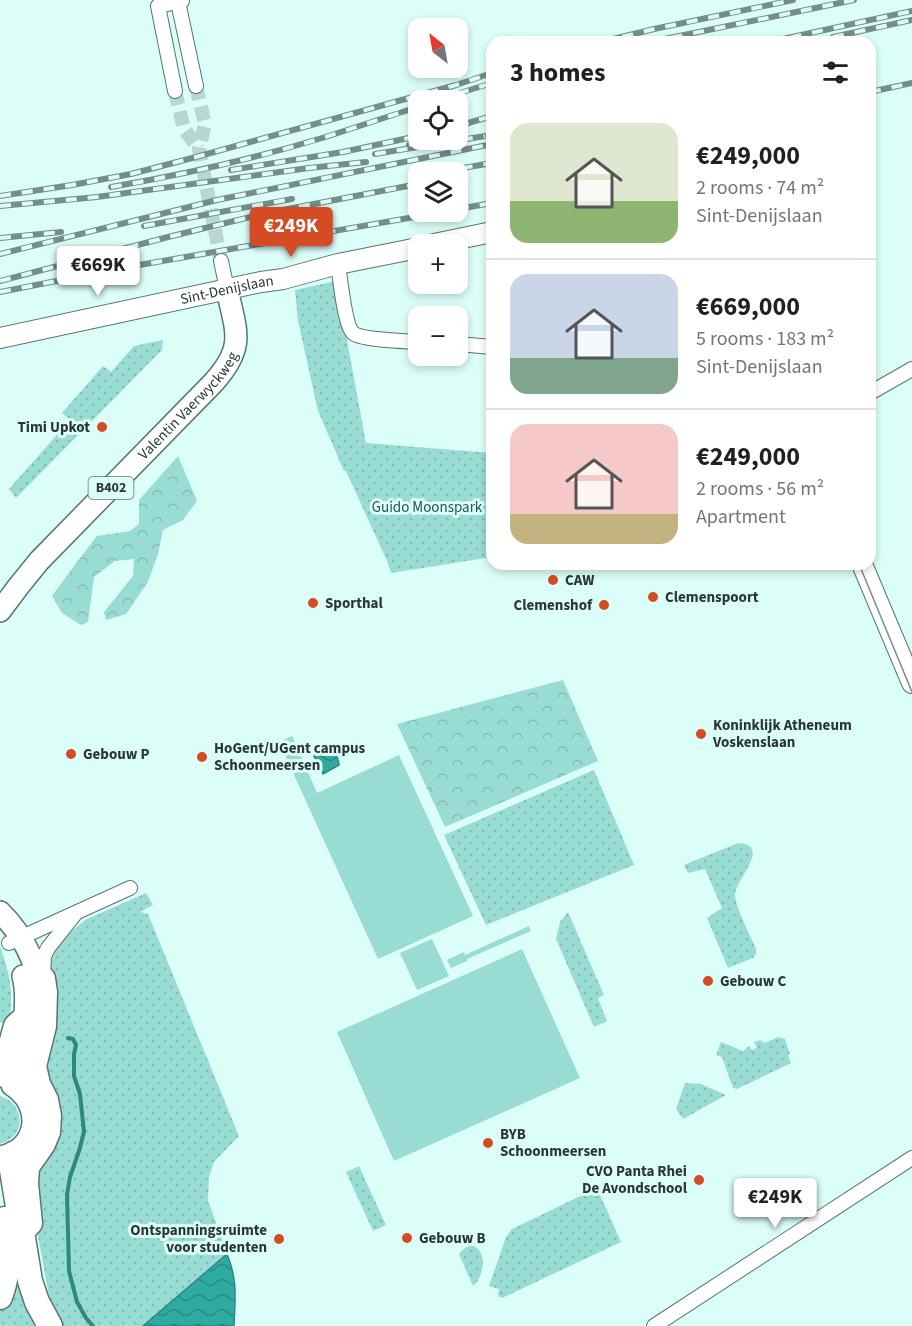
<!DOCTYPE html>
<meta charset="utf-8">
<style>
body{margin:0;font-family:"Source Sans 3",sans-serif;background:#f2f2f2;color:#202124;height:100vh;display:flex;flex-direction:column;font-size:22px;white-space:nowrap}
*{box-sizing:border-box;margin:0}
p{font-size:20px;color:#757577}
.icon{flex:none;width:33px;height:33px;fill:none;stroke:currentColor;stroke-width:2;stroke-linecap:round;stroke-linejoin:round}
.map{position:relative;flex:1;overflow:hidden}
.side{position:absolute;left:486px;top:36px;width:390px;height:534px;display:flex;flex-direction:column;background:#fff;border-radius:18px;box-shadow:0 3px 9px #0003}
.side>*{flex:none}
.needle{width:39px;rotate:329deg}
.buttons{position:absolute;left:408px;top:18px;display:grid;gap:12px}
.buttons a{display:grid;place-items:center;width:60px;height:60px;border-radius:12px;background:#fff;box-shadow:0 3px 9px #0003;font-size:30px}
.price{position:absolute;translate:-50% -51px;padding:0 14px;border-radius:6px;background:#fff;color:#222;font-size:20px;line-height:39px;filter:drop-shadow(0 2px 3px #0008)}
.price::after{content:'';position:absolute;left:50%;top:36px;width:18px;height:14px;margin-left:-9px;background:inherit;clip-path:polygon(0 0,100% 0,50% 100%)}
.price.active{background:#d54c24;color:#fff}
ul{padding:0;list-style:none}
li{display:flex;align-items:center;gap:18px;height:150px;padding:0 24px}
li+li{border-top:2px solid #e0e0e0}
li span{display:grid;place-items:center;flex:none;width:168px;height:120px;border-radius:18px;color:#555}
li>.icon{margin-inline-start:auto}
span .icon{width:72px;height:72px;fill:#fffc;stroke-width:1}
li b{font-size:26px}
h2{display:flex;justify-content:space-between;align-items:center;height:72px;padding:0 24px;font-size:26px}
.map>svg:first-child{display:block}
.green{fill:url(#green-dots)}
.forest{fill:url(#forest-crowns)}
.pitch{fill:#99dcd4}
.water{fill:url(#water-waves);stroke:#2e8880;stroke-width:1.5}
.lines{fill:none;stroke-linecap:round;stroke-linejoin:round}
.stream{stroke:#2e8880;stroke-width:4}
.street-tunnel{stroke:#b8d6d2;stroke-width:14;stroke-dasharray:14 7;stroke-linecap:butt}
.street-casing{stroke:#577672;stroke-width:16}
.secondary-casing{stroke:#577672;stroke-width:22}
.primary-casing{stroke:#577672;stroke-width:24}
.highway-casing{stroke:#577672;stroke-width:27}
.street{stroke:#fff;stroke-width:14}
.secondary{stroke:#fff;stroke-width:20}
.primary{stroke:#fff;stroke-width:21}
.highway{stroke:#fff;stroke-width:24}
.tram{stroke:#768d8a;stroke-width:1.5}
.rail-casing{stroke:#768d8a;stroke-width:6}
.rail{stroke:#dbfef9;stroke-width:4;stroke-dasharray:11;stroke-linecap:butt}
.poi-dot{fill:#d54c24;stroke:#dbfef9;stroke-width:2}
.labels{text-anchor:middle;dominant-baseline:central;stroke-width:6;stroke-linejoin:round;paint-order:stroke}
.shield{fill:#dbfef9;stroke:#5f7370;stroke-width:1.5}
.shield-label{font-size:14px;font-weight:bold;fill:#2a3736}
.street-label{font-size:15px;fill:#2a3736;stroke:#dbfef9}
.poi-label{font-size:15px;font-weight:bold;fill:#2a3736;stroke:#dbfef9;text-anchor:start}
.park-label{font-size:15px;fill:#255651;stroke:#dbfef9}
</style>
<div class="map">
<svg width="912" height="1326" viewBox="0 0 912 1326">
<defs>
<pattern id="green-dots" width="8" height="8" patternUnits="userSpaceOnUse" patternTransform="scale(1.5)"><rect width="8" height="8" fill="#99dcd4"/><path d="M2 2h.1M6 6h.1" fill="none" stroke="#84bdb7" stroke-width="1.8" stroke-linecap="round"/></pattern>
<pattern id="forest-crowns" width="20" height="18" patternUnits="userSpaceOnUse" patternTransform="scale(1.5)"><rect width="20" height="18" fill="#99dcd4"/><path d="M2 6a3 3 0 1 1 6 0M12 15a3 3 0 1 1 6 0" fill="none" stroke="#84bdb7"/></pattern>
<pattern id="water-waves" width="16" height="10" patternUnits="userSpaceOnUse" patternTransform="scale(1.5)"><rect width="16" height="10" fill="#2faaa0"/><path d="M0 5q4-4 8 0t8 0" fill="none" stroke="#288b83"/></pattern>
</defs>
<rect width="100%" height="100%" fill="#dbfef9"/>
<!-- green -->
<g class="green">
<polygon points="336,281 366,443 492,453 492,557 391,573 387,561 346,471 344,471 318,411 298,321 295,290"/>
<polygon points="163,340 162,350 16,498 9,489 70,420 62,413 103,366 111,372 134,346"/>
<polygon points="594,770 634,865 486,925 444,835"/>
<path d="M738,843C773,845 735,880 735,895C736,909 751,936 756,949V954L753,958L728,968L707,918L722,908L705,869L688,873L684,865Z"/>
<polygon points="146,893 153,905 140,912 148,914 239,1136 214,1162 209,1177 208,1200 227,1254 143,1326 61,1326 52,1311 49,1296 36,1225 31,1184 41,1084 49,958 53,951 73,930 85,920"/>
<polygon points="568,912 604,995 598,998 607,1021 594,1027 556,939 560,922"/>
<path d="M0,946C10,975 14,993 9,1024L0,1022Z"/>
<polygon points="778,1037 785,1039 790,1054 788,1055 791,1063 737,1089 733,1088 722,1057 716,1055 721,1042 743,1051 749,1046 752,1050 757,1048 754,1042 760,1040 765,1043"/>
<polygon points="685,1083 701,1084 726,1095 683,1119 676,1109"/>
<path d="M0,1096C20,1101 28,1128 9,1140C6,1142 3,1142 0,1144Z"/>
<polygon points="359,1166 386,1225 373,1231 346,1172"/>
<polygon points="597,1188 621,1242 502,1298 498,1296 499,1289 489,1286 506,1237 512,1229"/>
<path d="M471,1245C489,1250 484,1277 473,1286L459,1254L465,1248Z"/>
<polygon points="13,1257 37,1326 0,1326 0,1310 4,1303"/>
</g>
<!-- forest -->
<g class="forest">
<polygon points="178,456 197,501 183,520 163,530 158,554 148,582 126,614 106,620 104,612 133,576 134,559 115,561 94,577 88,622 81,625 62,613 52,596 71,570 97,536 130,531 139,524 139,500"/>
<polygon points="563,680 598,761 445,827 397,724"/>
</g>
<!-- pitch -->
<g class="pitch">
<polygon points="292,736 317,793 399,755 473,916 378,959 279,742"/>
<polygon points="529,926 531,931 467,959 467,961 451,968 447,960 464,952 465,955"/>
<polygon points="432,939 449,976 417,990 400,953"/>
<polygon points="522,949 580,1078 394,1161 337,1032"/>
</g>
<!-- water -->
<g class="water">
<path d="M331,748C335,751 339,760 339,765L323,774L314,756Z"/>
<path d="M227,1254C238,1281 235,1298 234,1326H143Z"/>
</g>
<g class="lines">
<!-- stream -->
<polyline class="stream" points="68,1038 73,1039 76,1045 74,1054 74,1076 80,1094 84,1132 79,1151 70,1177 67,1195 69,1271 77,1302 86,1318 93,1326"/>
<!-- street-tunnel -->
<g class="street-tunnel">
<polyline points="196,86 205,124 199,149 221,261"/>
<polyline points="175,91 184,129 199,149"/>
</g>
<defs>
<g id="street">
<polyline points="178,2 196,86"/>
<polyline points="175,91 158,6 182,1"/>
<polyline points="221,261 227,289"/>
<path d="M338,264C340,278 345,326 353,333C361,340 406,341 418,342"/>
<polyline points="458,344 492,347"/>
<polyline points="870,393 912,369"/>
<polyline points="9,943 130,888"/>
<polyline points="43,977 44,956 48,948 75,914"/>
<polyline points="654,1326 912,1158"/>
</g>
<g id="secondary">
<polyline points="434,244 492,232"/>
<path id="s1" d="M0,338L261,282L283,279L338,264L418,248"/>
<polyline points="862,564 912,683"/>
</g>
<g id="primary">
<path id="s2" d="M0,611L18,587L39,561L214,382C246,346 236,332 227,289"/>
<path d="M0,912C23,935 39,965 40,999"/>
<path d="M0,1076C23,1059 30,1002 23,976"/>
<path d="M21,1092C16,1077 27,1058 33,1044"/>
<path d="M0,1157C39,1150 44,1105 12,1085"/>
</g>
<g id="highway">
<polyline points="0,1059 6,1053 11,1044 16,1026 24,1019"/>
<polyline points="13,1154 12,1170 30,1281 37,1302 50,1326"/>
<polyline points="22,1231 30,1223 26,1184 27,1167 43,1144 48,1132 49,1116 46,1100 38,1084 34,1066 44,1026 45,992 43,979"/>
<path d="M0,1297C10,1270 9,1247 5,1219"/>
</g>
</defs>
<!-- street casing -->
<use href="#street" class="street-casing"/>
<!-- secondary casing -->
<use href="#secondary" class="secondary-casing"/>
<!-- primary casing -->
<use href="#primary" class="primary-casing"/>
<!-- highway casing -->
<use href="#highway" class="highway-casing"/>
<!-- street -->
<use href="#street" class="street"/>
<!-- secondary -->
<use href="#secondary" class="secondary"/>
<!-- primary -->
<use href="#primary" class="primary"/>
<!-- highway -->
<use href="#highway" class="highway"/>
<!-- tram -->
<polyline class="tram" points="859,564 912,692"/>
<defs>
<g id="rail">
<polyline points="833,37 912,20"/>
<polyline points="601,42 654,29 793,0"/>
<polyline points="650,42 854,0"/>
<polyline points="769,42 912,11"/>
<polyline points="870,92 912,83"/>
<polyline points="437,100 492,83"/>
<polyline points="458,126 492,116"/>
<polyline points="409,145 434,140"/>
<polyline points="375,154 485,136"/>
<polyline points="231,170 343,152 418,136"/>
<polyline points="440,172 492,163"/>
<path d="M111,187C182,175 253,159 322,138C354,128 386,117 418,107"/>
<polyline points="0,196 72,185 131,174 196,157 456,85 492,73"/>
<polyline points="0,206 97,197 309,168 366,162"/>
<polyline points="458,209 492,203"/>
<polyline points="144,226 292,199"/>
<polyline points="0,238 61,232"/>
<polyline points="0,254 217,200 492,144"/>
<polyline points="0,281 168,237 267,213 418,184"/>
<polyline points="0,292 128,267 443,212"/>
</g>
</defs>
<!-- rail casing -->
<use href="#rail" class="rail-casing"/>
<!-- rail -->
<use href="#rail" class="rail"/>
</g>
<!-- markers -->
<g class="poi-dot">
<circle cx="102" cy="427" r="6"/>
<circle cx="553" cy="580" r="6"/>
<circle cx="653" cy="597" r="6"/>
<circle cx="313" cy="603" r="6"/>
<circle cx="604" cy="605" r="6"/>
<circle cx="701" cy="734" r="6"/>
<circle cx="71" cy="754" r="6"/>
<circle cx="202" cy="757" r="6"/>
<circle cx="708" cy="981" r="6"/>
<circle cx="488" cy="1143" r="6"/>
<circle cx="699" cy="1180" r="6"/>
<circle cx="407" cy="1238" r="6"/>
<circle cx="279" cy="1239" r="6"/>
</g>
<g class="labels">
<!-- shield labels -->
<rect class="shield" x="88.5" y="477" width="45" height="22" rx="4.5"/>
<g class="shield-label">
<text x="111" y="488">B402</text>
</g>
<!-- street labels -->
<g class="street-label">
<text stroke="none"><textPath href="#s1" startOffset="232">Sint-Denijslaan</textPath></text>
<text stroke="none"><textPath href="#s2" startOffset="279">Valentin Vaerwyckweg</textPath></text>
</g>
<!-- poi labels -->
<g class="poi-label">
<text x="90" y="427" text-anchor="end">Timi Upkot</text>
<text x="565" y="580">CAW</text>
<text x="665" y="597">Clemenspoort</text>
<text x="325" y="603">Sporthal</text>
<text x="592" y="605" text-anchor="end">Clemenshof</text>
<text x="713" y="725">Koninklijk Atheneum<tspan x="713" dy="17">Voskenslaan</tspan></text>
<text x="214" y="748">HoGent/UGent campus<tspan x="214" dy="17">Schoonmeersen</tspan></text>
<text x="83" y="754">Gebouw P</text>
<text x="720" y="981">Gebouw C</text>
<text x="500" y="1134">BYB<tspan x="500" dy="17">Schoonmeersen</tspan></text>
<text x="687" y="1171" text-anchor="end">CVO Panta Rhei<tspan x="687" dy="17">De Avondschool</tspan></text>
<text x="267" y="1230" text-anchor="end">Ontspanningsruimte<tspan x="267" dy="17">voor studenten</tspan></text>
<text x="419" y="1238">Gebouw B</text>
</g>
<!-- park labels -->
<g class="park-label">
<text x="427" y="507">Guido Moonspark</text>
</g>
</g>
</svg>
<div class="buttons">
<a><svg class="needle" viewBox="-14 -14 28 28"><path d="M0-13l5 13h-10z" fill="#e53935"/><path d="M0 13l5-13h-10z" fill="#757577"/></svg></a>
<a><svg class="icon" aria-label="locate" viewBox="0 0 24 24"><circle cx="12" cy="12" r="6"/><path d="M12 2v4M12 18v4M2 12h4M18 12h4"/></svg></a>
<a><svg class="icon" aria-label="layers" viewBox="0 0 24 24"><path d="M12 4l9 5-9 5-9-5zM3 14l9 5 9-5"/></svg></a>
<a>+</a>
<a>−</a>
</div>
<b class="price active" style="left:291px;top:258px">€249K</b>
<b class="price" style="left:98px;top:297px">€669K</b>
<b class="price" style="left:775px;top:1229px">€249K</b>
<section class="side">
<h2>3 homes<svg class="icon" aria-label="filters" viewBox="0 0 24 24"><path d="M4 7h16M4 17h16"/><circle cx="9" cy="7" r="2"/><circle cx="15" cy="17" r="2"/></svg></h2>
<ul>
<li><span style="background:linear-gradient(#dfe7d0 65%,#8fb573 0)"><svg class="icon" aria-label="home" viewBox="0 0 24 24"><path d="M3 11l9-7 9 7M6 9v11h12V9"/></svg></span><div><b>€249,000</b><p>2 rooms · 74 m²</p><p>Sint-Denijslaan</p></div></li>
<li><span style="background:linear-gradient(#c9d6e8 70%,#7fa58c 0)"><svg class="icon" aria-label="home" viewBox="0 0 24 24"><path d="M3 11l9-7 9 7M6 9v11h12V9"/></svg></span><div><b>€669,000</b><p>5 rooms · 183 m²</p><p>Sint-Denijslaan</p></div></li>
<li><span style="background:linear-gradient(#f6c9c9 75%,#c2b280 0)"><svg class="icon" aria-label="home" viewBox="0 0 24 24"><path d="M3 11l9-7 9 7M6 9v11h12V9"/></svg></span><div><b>€249,000</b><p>2 rooms · 56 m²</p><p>Apartment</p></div></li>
</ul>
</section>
</div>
